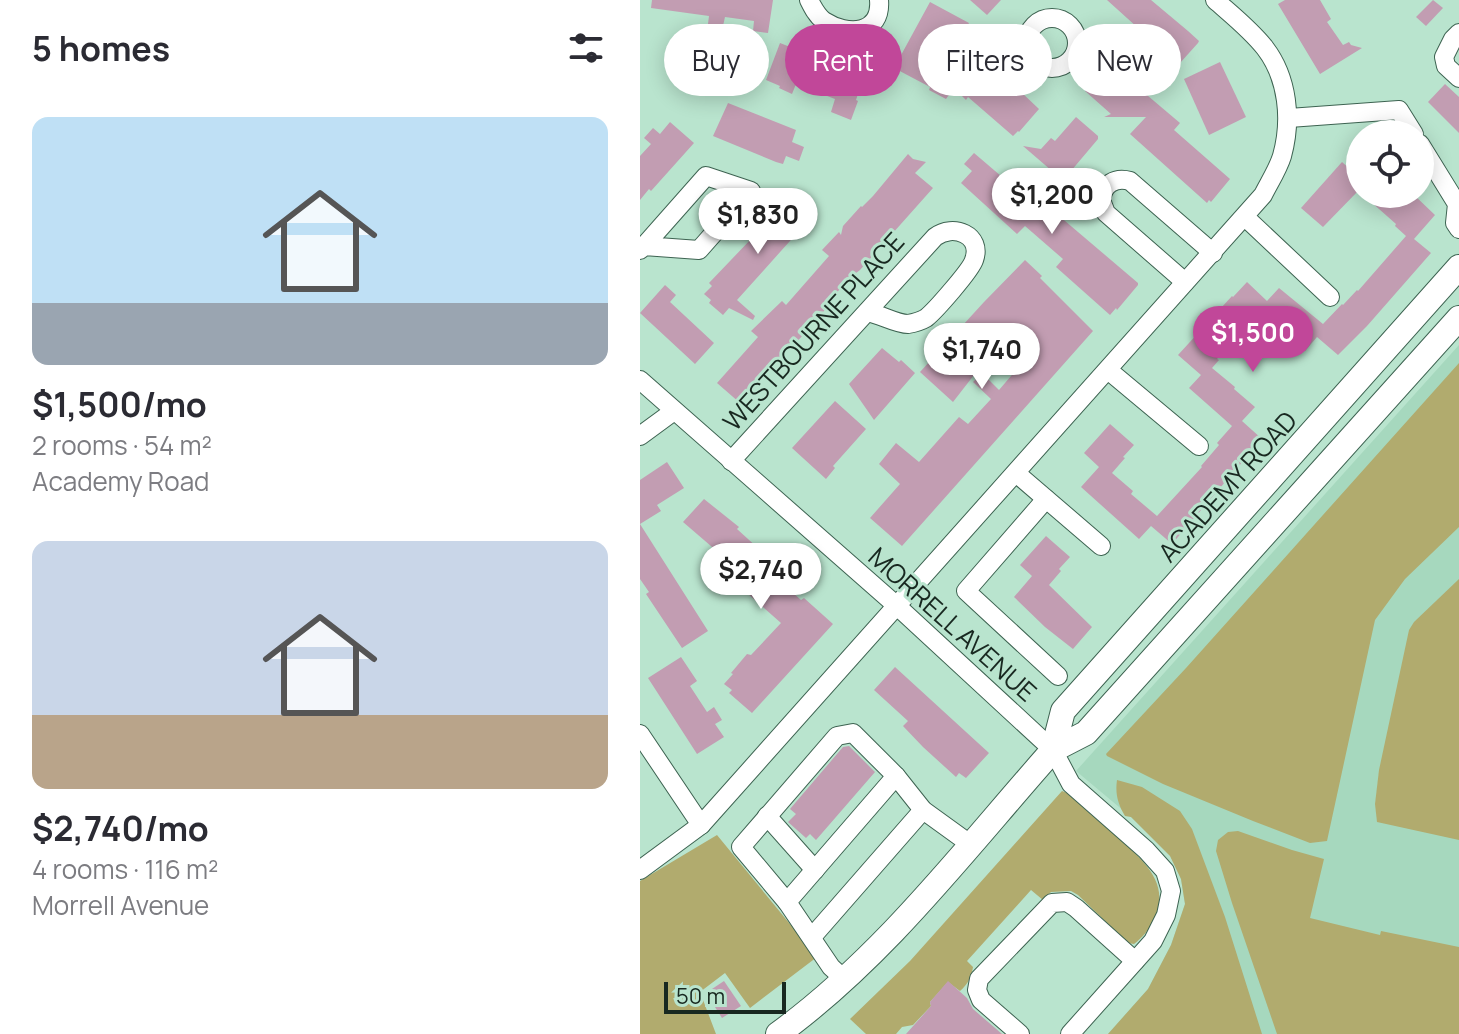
<!DOCTYPE html>
<meta charset="utf-8">
<style>
body{margin:0;font-family:Manrope,sans-serif;background:#f7f7f7;color:#2b2b33;height:100vh;display:flex;flex-direction:column;font-size:30px;white-space:nowrap}
*{box-sizing:border-box;margin:0}
p{font-size:26px;color:#7c7c81}
.icon{flex:none;width:44px;height:44px;fill:none;stroke:currentColor;stroke-width:2;stroke-linecap:round;stroke-linejoin:round}
.map{position:relative;flex:1;overflow:hidden}
.sheet{display:flex;flex-direction:column;background:#fff;width:640px}
.sheet>*{flex:none}
.banner{position:absolute;left:24px;top:24px;width:674px;height:72px;display:flex;gap:16px}
.tools{position:absolute;left:706px;top:120px;display:grid;gap:16px}
.tools a{display:grid;place-items:center;width:88px;height:88px;border-radius:50%;background:#fff;box-shadow:0 4px 20px #0003;font-size:40px}
.scale{position:absolute;left:24px;bottom:20px;width:122px;box-sizing:border-box;padding-left:8px;border:4px solid #182820;border-top:0;font-size:22px;line-height:28px;white-space:nowrap;color:#182820;-webkit-text-stroke:6px #b9e4ce;paint-order:stroke}
.price{position:absolute;translate:-50% -68px;padding:0 18px;border-radius:28px;background:#fff;color:#222;font-size:26px;line-height:52px;filter:drop-shadow(0 2px 4px #0008)}
.price::after{content:'';position:absolute;left:50%;top:48px;width:24px;height:18px;margin-left:-12px;background:inherit;clip-path:polygon(0 0,100% 0,50% 100%)}
.price.active{background:#c14799;color:#fff}
ul{padding:0;list-style:none}
li{display:grid;align-content:center;gap:16px;height:424px;padding:0 32px}
li span{display:grid;place-items:center;height:248px;border-radius:16px;color:#555}
li>.icon{margin-inline-start:auto}
span .icon{width:144px;height:144px;fill:#fffc;stroke-width:1}
li b{font-size:34px}
h2{display:flex;justify-content:space-between;align-items:center;height:96px;padding:0 32px;font-size:34px}
.chip{padding:0 28px;border-radius:36px;background:#fff;box-shadow:0 4px 20px #0003;font-size:28px;line-height:72px}
.chip.active{background:#c14799;color:#fff}
main{display:flex;flex:1;min-height:0}
.map>svg:first-child{display:block}
.built{fill:#a6d8be}
.green{fill:#b1ab6e}
.building{fill:#c29db2}
.lines{fill:none;stroke-linecap:round;stroke-linejoin:round}
.minor-casing{stroke:#3d6351;stroke-width:20}
.major-casing{stroke:#3d6351;stroke-width:26}
.minor{stroke:#fff;stroke-width:18}
.major{stroke:#fff;stroke-width:24}
.labels{text-anchor:middle;dominant-baseline:central;stroke-width:6;stroke-linejoin:round;paint-order:stroke}
.street-label{font-size:26px;fill:#182820;stroke:#b9e4ce}
</style>
<main>
<section class="sheet">
<h2>5 homes<svg class="icon" aria-label="filters" viewBox="0 0 24 24"><path d="M4 7h16M4 17h16"/><circle cx="9" cy="7" r="2"/><circle cx="15" cy="17" r="2"/></svg></h2>
<ul>
<li><span style="background:linear-gradient(#bfe0f5 75%,#9aa5b1 0)"><svg class="icon" aria-label="home" viewBox="0 0 24 24"><path d="M3 11l9-7 9 7M6 9v11h12V9"/></svg></span><div><b>$1,500/mo</b><p>2 rooms · 54 m²</p><p>Academy Road</p></div></li>
<li><span style="background:linear-gradient(#c9d6e8 70%,#b9a48a 0)"><svg class="icon" aria-label="home" viewBox="0 0 24 24"><path d="M3 11l9-7 9 7M6 9v11h12V9"/></svg></span><div><b>$2,740/mo</b><p>4 rooms · 116 m²</p><p>Morrell Avenue</p></div></li>
</ul>
</section>
<div class="map">
<svg width="819" height="1034" viewBox="0 0 819 1034">
<rect width="100%" height="100%" fill="#b9e4ce"/>
<!-- built -->
<polygon class="built" points="819,345 819,1034 468,1034 508,989 531,945 545,904 541,879 530,855 491,817 436,771"/>
<!-- green -->
<g class="green">
<polygon points="819,363 819,527 765,579 735,620 687,841 670,843 613,821 523,784 467,756 466,754 546,668"/>
<polygon points="819,579 819,840 737,822 735,804 739,770 769,630 774,622"/>
<path d="M477,780L502,787L540,811L552,829L585,917L622,1034H468L508,989L531,945L545,904L541,879L530,856L491,817L485,816C478,804 475,794 477,780Z"/>
<path d="M422,791L427,793C443,807 458,821 474,834C499,857 534,882 513,921C508,931 503,937 494,944L488,943L438,895L431,891L411,892L403,900L391,890L327,961L333,967C331,978 328,984 320,991L308,982L290,1002L291,1006L273,1025L262,1027L256,1034H226L210,1019L270,961Z"/>
<polygon points="598,831 652,850 684,859 670,918 740,935 741,931 819,947 819,1034 637,1034 592,903 576,851 578,840 588,832"/>
<polygon points="77,835 177,957 110,1008 85,973 60,992 76,1034 0,1034 0,881"/>
</g>
<!-- building -->
<g class="building">
<polygon points="12,0 133,0 128,33 113,31 114,21 85,17 83,26 68,24 69,16 11,8"/>
<polygon points="330,0 361,0 347,15"/>
<polygon points="467,0 511,0 548,31 559,41 558,43 531,73 520,64 528,55"/>
<polygon points="645,0 680,0 691,19 687,22 703,45 709,42 711,45 722,48 680,74 638,4"/>
<polygon points="793,0 803,8 786,26 776,17"/>
<polygon points="290,2 329,23 322,36 320,34 297,74 317,84 306,99 289,90 290,87 254,68"/>
<polygon points="140,43 224,76 216,100 218,101 211,120 191,112 195,99 156,84 152,94 139,88 140,86 126,80"/>
<polygon points="344,57 399,109 379,132 378,131 373,136 328,97 326,100 315,89"/>
<polygon points="475,57 500,78 499,80 505,85 501,90 540,123 534,130 590,179 571,202 569,200 567,203 490,134 506,117 464,117 471,114 445,91"/>
<polygon points="580,62 606,117 569,135 544,79"/>
<polygon points="805,84 819,97 819,133 788,102"/>
<polygon points="88,103 156,130 152,142 164,147 159,161 146,156 143,164 136,162 73,136"/>
<polygon points="436,117 458,136 458,139 420,184 409,175 412,171 383,146 401,149 411,138 415,141"/>
<polygon points="30,122 54,143 11,191 9,189 0,200 0,156 11,144 4,138 13,128 20,134"/>
<polygon points="334,153 368,182 374,175 391,190 385,197 412,222 418,215 498,283 498,285 477,310 476,308 470,315 416,267 423,259 385,226 377,234 321,183 332,171 324,164"/>
<polygon points="268,154 273,159 286,162 275,173 293,188 220,270 212,276 189,301 191,303 165,333 100,403 77,383 118,337 111,331 142,301 146,305 189,256 182,250 199,232 201,235 203,226 221,206 222,207 233,196"/>
<polygon points="702,162 720,178 720,189 683,227 661,208"/>
<polygon points="155,193 176,212 97,300 115,316 113,320 89,308 83,315 69,303 71,300 64,294 72,286 69,283"/>
<polygon points="722,194 773,194 795,215 774,239 791,253 727,326 698,355 677,337 665,351 620,315 602,334 601,332 577,359 579,360 572,368 595,387 594,389 615,407 602,421 622,439 532,544 511,526 499,539 441,487 459,467 444,453 470,424 494,445 483,457 485,458 472,473 493,491 491,494 517,516 562,467 561,466 579,445 577,443 592,426 549,388 561,375 538,355 592,296 593,297 607,282 627,301 639,288 683,324 702,304 703,305 717,290 718,291 766,236 755,226 756,224"/>
<polygon points="385,260 402,276 400,278 453,331 262,546 230,518 260,484 239,464 256,443 279,462 319,417 328,424 351,399 333,382 342,373 359,390 377,369 371,352 360,342 339,364 341,366 313,402 280,372 344,302"/>
<polygon points="25,285 36,295 30,302 74,343 55,364 0,313"/>
<polygon points="242,348 259,362 261,360 275,373 234,420 209,384"/>
<polygon points="195,401 226,429 193,466 195,468 186,479 152,448"/>
<polygon points="27,462 44,488 17,505 21,511 0,524 0,480"/>
<polygon points="64,499 99,527 97,529 119,549 112,557 161,600 164,598 193,624 112,713 89,693 92,690 84,684 93,674 91,673 107,654 111,655 141,623 92,580 100,571 43,522"/>
<polygon points="0,524 68,631 42,648 6,594 9,592 0,579"/>
<polygon points="406,536 430,557 419,569 421,571 409,585 452,627 433,649 405,627 374,597 392,576 380,565"/>
<polygon points="41,657 57,681 50,686 67,712 74,707 82,720 75,724 84,737 57,754 8,678"/>
<polygon points="255,667 349,753 326,778 319,773 316,777 283,747 263,726 268,721 234,690"/>
<polygon points="209,746 235,772 176,840 170,834 166,838 148,822 156,814 150,809 203,747"/>
<polygon points="84,981 101,1006 82,1018 66,993"/>
<polygon points="308,981 327,998 333,1009 362,1034 266,1034 291,1006 290,1002"/>
</g>
<g class="lines">
<defs>
<g id="minor">
<path d="M169,0C173,8 177,16 184,21C207,36 242,35 239,0"/>
<circle cx="412" cy="43" r="25"/>
<polyline points="819,33 813,39 804,57 806,66 819,78"/>
<polyline points="649,118 759,110 774,134"/>
<polyline points="780,144 817,204 815,223 819,229"/>
<polyline points="605,217 690,297"/>
<polyline points="0,250 4,246 66,176 111,191 59,250 4,246"/>
<path d="M545,282L466,213L461,200C463,184 475,177 490,181L573,253"/>
<polyline points="468,370 559,446"/>
<polyline points="0,380 257,606 413,750 431,784 506,850 525,871 531,891 526,915 513,941 430,1034"/>
<polyline points="0,436 34,411"/>
<path d="M91,461L295,237C313,223 343,235 334,260C331,270 295,311 286,318C281,321 274,323 268,324C256,324 240,314 227,312"/>
<polyline points="376,473 461,546"/>
<polyline points="406,499 326,591 418,676"/>
<polyline points="0,734 61,825"/>
<polyline points="127,816 175,870"/>
<path d="M0,870L61,825L623,195C629,183 638,169 642,156C652,120 648,78 625,48C611,30 592,15 575,0"/>
<polyline points="147,902 101,847 197,736 213,733 256,776"/>
<polyline points="172,937 283,810"/>
<polyline points="204,979 191,967 147,902 256,776 283,810 330,844"/>
<polyline points="380,1034 341,1000 337,990 339,979 412,903 427,902 436,908 495,961"/>
</g>
<g id="major">
<polyline points="413,750 423,711 819,267"/>
<path d="M138,1034C245,956 326,848 413,750L446,733L819,318"/>
</g>
</defs>
<!-- minor casing -->
<use href="#minor" class="minor-casing"/>
<!-- major casing -->
<use href="#major" class="major-casing"/>
<!-- minor -->
<use href="#minor" class="minor"/>
<!-- major -->
<use href="#major" class="major"/>
</g>
<g class="labels">
<!-- street labels -->
<g class="street-label">
<text transform="translate(173 331) rotate(-48)">WESTBOURNE PLACE</text>
<text transform="translate(587 486) rotate(-48)">ACADEMY ROAD</text>
<text transform="translate(313 624) rotate(42)">MORRELL AVENUE</text>
</g>
</g>
</svg>
<div class="tools">
<a><svg class="icon" aria-label="locate" viewBox="0 0 24 24"><circle cx="12" cy="12" r="6"/><path d="M12 2v4M12 18v4M2 12h4M18 12h4"/></svg></a>
</div>
<div class="scale">50 m</div>
<b class="price" style="left:412px;top:236px">$1,200</b>
<b class="price" style="left:118px;top:256px">$1,830</b>
<b class="price active" style="left:613px;top:374px">$1,500</b>
<b class="price" style="left:342px;top:391px">$1,740</b>
<b class="price" style="left:121px;top:611px">$2,740</b>
<div class="banner">
<a class="chip">Buy</a>
<a class="chip active">Rent</a>
<a class="chip">Filters</a>
<a class="chip">New</a>
</div>
</div>
</main>
